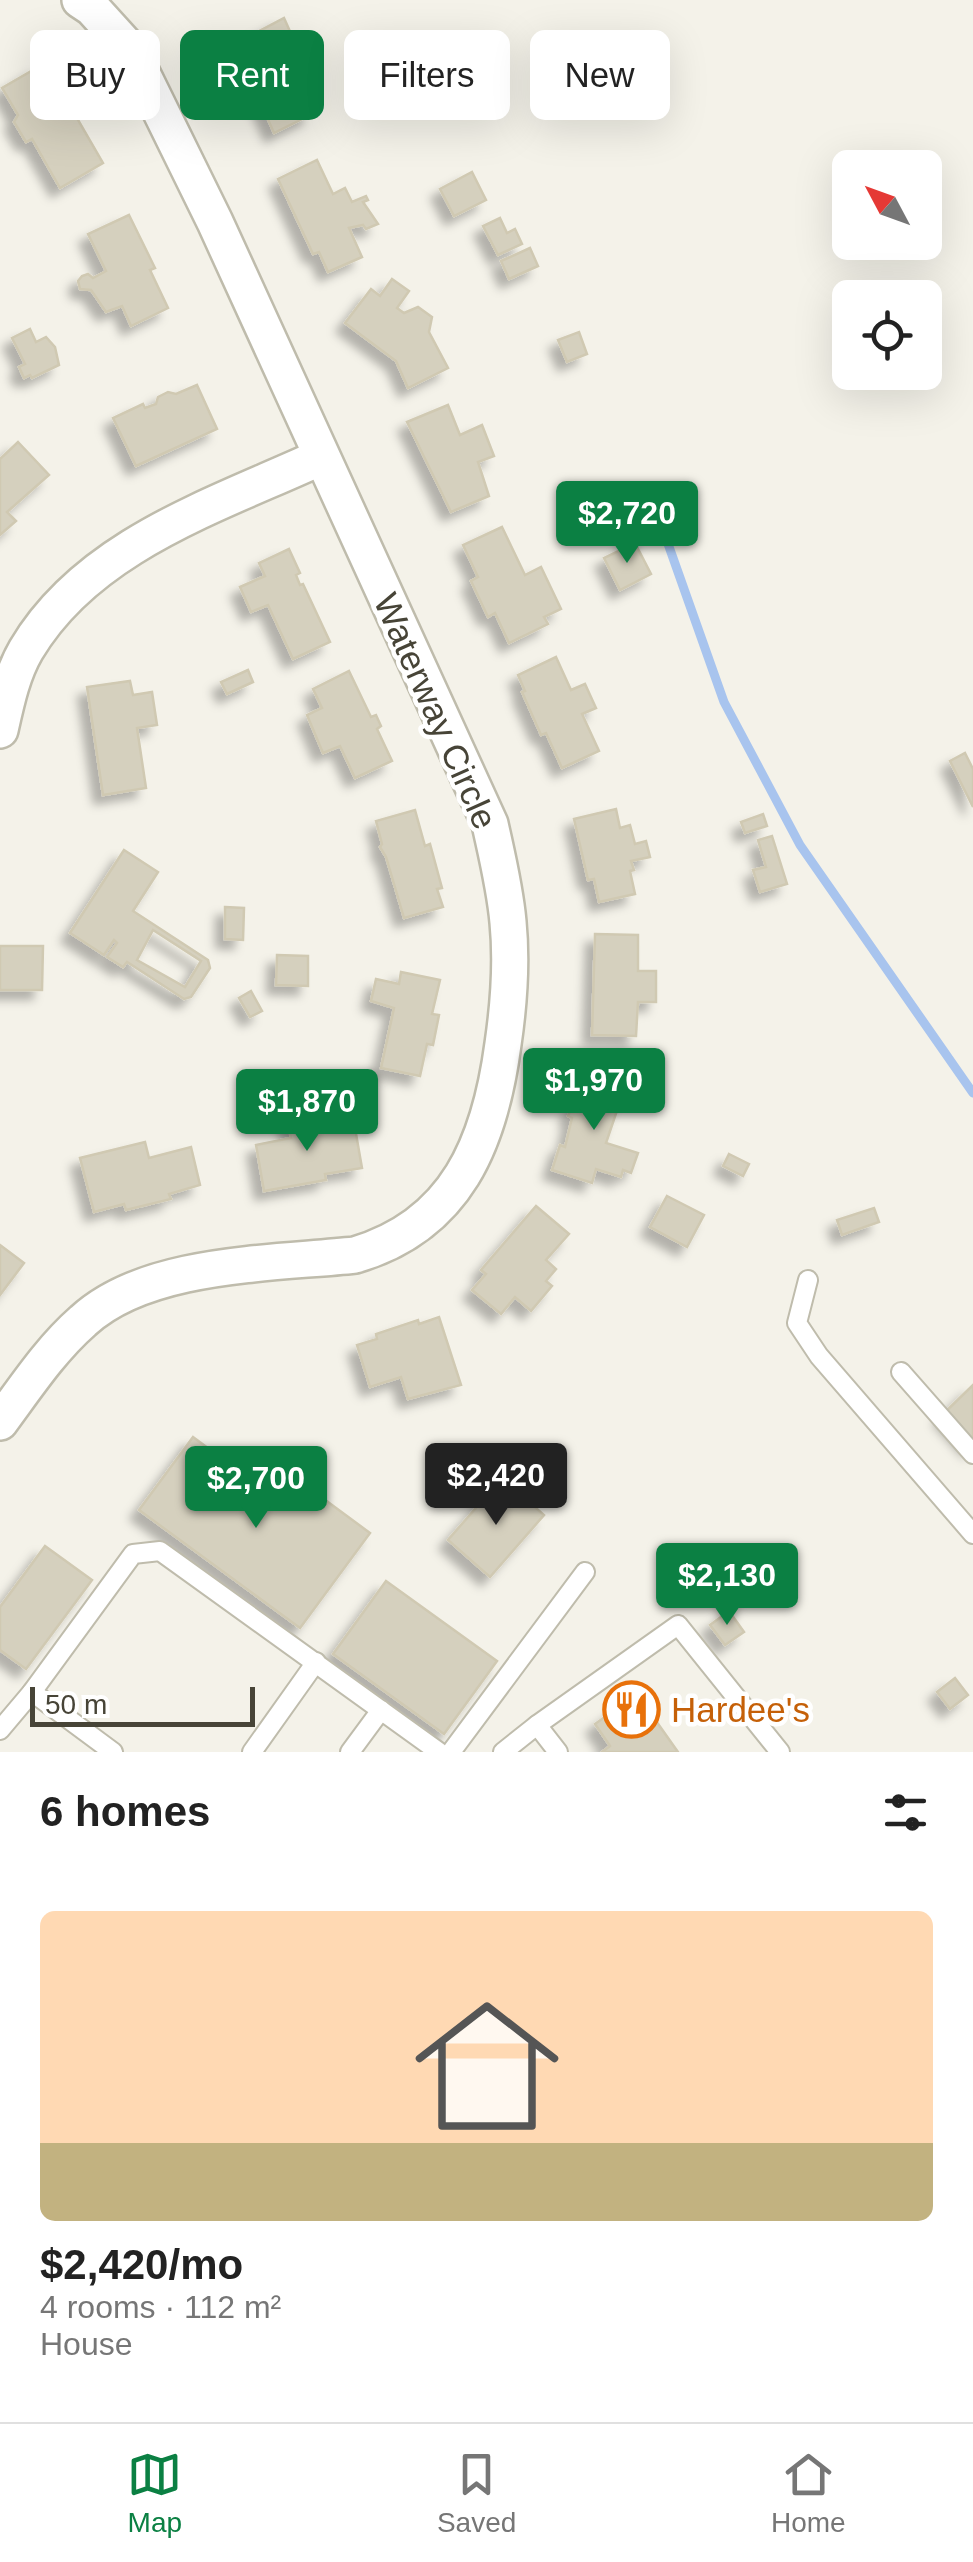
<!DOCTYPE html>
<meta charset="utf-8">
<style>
body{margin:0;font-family:Arial,sans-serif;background:#f2f2f2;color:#222;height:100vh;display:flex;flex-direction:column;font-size:38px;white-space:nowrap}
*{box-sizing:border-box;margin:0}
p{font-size:32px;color:#767676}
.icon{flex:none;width:55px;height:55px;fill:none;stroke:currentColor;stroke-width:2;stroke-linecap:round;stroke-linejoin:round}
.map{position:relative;height:1752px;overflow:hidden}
.panel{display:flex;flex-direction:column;background:#fff;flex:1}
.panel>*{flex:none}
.guide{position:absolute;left:30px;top:30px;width:915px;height:90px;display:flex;gap:20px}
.needle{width:65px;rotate:311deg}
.buttons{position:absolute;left:832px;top:150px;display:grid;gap:20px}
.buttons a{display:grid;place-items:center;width:110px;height:110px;border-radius:15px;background:#fff;box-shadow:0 10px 40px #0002;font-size:50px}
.scale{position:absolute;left:30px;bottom:25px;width:225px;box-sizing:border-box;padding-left:10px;border:5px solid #474437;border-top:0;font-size:28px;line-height:35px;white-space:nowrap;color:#474437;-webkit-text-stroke:8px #fff;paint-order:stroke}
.price{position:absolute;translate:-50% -85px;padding:0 22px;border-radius:10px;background:#0b8043;color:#fff;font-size:32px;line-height:65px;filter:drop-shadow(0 2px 5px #0008)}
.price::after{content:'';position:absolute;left:50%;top:60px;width:30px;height:22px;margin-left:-15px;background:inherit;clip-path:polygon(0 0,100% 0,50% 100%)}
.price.on{background:#222;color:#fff}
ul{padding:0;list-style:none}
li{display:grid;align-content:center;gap:20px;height:530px;padding:0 40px}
li span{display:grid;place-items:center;height:310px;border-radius:15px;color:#555}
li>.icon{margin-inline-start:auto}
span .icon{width:180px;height:180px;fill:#fffc;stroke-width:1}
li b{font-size:42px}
h2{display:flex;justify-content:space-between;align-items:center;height:120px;padding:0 40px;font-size:42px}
.tag{padding:0 35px;border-radius:15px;background:#fff;box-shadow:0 10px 40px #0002;font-size:35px;line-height:90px}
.tag.on{background:#0b8043;color:#fff}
.tab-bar{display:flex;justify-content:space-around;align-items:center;height:140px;border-top:2px solid #e0e0e0;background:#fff;font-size:28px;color:#767676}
.tab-bar a{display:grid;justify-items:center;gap:5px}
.tab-bar .on{color:#0b8043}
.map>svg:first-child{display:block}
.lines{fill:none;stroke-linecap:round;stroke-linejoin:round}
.stream{stroke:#a8c4ee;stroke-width:9}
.building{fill:#d5d0be;stroke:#d0c9b2;stroke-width:2.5;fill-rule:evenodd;filter:url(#shadow)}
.lane-casing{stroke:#bfbcac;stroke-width:22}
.street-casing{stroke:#bfbcac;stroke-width:40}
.lane{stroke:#fff;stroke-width:18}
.street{stroke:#fff;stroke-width:35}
.labels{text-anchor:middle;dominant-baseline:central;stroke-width:9;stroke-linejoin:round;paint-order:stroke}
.street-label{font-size:35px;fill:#474437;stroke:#fff}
.food-label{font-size:35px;fill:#c56008;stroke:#fff;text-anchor:start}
</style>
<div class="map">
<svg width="973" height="1752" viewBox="0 0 973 1752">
<defs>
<filter id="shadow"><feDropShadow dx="-9" dy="9" stdDeviation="5" flood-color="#0004"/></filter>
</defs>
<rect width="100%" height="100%" fill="#f4f2e9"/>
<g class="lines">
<!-- stream -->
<polyline class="stream" points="661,524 724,702 800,845 973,1093"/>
</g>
<!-- building -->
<g class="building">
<polygon points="284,18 297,47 301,45 304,51 315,51 318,59 311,66 318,81 317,87 302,94 312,114 274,133 256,92 251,94 229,47"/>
<polygon points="40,66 54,90 59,87 103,163 60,188 32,139 26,142 14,122 18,115 2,88"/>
<polygon points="317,160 333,194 345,188 352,202 366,196 368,200 363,202 378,224 366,229 363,225 349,228 362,257 328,272 319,252 313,254 278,179"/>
<polygon points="472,172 486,200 454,216 440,189"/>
<polygon points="129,215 155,268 150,270 168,308 131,326 122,306 106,312 91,290 80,289 78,281 82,276 88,274 93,278 106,271 88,234"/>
<polygon points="500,218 507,233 515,229 522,244 498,255 483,226"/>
<polygon points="530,248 538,266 509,279 501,261"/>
<polygon points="392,279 409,291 397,308 404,313 418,307 432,317 429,332 448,368 408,388 396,361 345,323 371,289 380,296"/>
<polygon points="30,329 36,342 46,337 55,347 59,365 32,378 30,375 24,378 19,367 25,364 12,338"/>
<polygon points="579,332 587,354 567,362 558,340"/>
<polygon points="197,385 217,429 136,466 113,418 143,404 145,408 156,404 158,397 168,392 176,394"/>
<polygon points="448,405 460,435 482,425 494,456 478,462 489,496 451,512 407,422"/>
<polygon points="18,442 49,475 7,512 16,521 0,535 0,459"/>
<polygon points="502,527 525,575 541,567 561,609 544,617 548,624 509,643 495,613 488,617 471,581 478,577 463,545"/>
<polygon points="635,543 651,574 620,590 604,558"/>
<polygon points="289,549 300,573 296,575 300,585 303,584 330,642 293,659 268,605 251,612 240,587 265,576 259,563"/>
<polygon points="556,657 571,690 585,684 596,708 582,714 599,751 562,768 546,733 541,735 522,692 525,691 518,675"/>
<polygon points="248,670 253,682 227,694 221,682"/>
<polygon points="349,671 371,717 376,715 381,726 377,729 392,761 355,778 340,746 323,753 307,715 322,708 313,689"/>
<polygon points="130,681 133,695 152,692 157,725 137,728 146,788 103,795 87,687"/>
<polygon points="965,753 973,769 973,807 950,761"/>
<polygon points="616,809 620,828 630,825 635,844 646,841 650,857 631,861 634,870 630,871 635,894 599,902 594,879 588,880 574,819"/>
<polygon points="415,810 425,846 430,844 442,888 437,889 443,907 404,918 386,857 380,847 382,844 376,821"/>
<polygon points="763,814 767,826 745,833 741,822"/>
<polygon points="772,836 787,884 760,892 753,870 766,867 758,840"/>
<path d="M124,850L158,872L133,911L208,960L210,968L191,997L184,999L127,962L123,967L107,957L117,943L114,940L104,955L70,933ZM153,930L201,961L185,987L137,960Z"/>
<polygon points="225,907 244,908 243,940 225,939"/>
<polygon points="595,934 638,935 638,971 656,971 656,1002 638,1002 636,1036 592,1035"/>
<polygon points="0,946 43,946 42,990 0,990"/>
<polygon points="277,955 308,956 308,986 276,985"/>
<polygon points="401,972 440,980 432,1014 439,1015 433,1045 427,1044 420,1076 381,1068 394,1008 371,1001 376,979 399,984"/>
<polygon points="251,991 262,1011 250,1017 239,998"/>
<polygon points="587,1072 626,1084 606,1143 638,1153 631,1173 623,1170 621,1177 596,1169 592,1183 552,1170 560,1145 565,1147 572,1118 568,1116 572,1106 576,1108"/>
<polygon points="318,1113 321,1131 355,1128 362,1168 325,1174 326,1180 264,1191 256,1145 291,1138 287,1118"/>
<polygon points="145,1142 149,1158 191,1147 200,1185 169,1194 171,1199 126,1210 124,1204 94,1212 80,1158"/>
<polygon points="729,1154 749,1164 743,1176 723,1166"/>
<polygon points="667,1196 704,1215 687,1247 650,1227"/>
<polygon points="536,1206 569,1234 546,1260 556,1269 546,1281 552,1286 531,1311 515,1297 501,1314 472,1290 486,1274 481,1270"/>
<polygon points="874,1208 879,1222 842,1235 837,1220"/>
<polygon points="0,1245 24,1263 0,1295"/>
<polygon points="439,1317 461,1385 408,1399 401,1377 370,1387 357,1345 377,1339 376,1334 418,1320 419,1324"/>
<polygon points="973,1385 973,1449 942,1415"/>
<polygon points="193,1437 243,1474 250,1466 259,1473 253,1482 283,1504 288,1496 287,1488 298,1487 301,1499 309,1488 370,1533 300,1628 139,1510"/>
<polygon points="525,1453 548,1474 531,1493 508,1472"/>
<polygon points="502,1478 544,1515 490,1577 448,1540"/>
<polygon points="45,1546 92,1580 26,1669 0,1650 0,1607"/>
<polygon points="386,1581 497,1661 444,1734 333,1654"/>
<polygon points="729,1611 744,1632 725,1645 710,1625"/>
<polygon points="955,1678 968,1695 950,1709 937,1692"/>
<polygon points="637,1694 678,1752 602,1752 610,1746 595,1724"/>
</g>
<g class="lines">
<defs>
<g id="lane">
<polyline points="808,1280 797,1323 819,1356 973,1534"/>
<polyline points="901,1372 973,1454"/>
<polyline points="32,1692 113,1752"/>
<polyline points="537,1725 678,1625 780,1752"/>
<polyline points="0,1730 32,1692 133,1554 160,1551 439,1752"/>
<polyline points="252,1752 316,1662"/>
<polyline points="350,1752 381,1710"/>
<polyline points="451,1752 585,1572"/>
<polyline points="503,1752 537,1725 558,1752"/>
</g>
<g id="street">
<path d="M0,730C6,703 12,674 26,650C88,545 217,505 321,457"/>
<path d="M0,1422C26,1387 50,1350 83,1321C147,1262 272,1264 355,1255C457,1225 490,1142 503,1044C509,1003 512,963 508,922C505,888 497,856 490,824L215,222L131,51L92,8L80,0"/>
</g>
</defs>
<!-- lane casing -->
<use href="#lane" class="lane-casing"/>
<!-- street casing -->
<use href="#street" class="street-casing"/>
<!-- lane -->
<use href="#lane" class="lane"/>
<!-- street -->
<use href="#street" class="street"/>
</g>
<!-- icons -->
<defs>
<symbol id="restaurant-ring" viewBox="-11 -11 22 22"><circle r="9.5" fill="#fff" stroke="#e8710a" stroke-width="1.5"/><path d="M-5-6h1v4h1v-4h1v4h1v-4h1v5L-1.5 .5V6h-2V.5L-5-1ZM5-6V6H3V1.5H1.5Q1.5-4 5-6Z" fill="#e8710a"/></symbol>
</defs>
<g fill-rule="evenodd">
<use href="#restaurant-ring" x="600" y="1678" width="63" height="63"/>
</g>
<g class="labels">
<!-- street labels -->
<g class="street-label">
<text transform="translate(436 711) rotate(66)">Waterway Circle</text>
</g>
<!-- food labels -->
<g class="food-label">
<text x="671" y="1709">Hardee's</text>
</g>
</g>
</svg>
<div class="buttons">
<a><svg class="needle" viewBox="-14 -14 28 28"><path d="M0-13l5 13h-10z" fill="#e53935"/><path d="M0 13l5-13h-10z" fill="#767676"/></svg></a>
<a><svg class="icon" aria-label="locate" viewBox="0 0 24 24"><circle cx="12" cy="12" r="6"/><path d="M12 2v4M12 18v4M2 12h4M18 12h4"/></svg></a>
</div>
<div class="scale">50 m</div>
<b class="price" style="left:627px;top:566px">$2,720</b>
<b class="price" style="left:594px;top:1133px">$1,970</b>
<b class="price" style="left:307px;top:1154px">$1,870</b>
<b class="price on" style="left:496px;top:1528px">$2,420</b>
<b class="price" style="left:256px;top:1531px">$2,700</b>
<b class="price" style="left:727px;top:1628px">$2,130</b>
<div class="guide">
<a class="tag">Buy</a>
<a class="tag on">Rent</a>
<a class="tag">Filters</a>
<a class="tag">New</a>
</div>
</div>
<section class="panel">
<h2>6 homes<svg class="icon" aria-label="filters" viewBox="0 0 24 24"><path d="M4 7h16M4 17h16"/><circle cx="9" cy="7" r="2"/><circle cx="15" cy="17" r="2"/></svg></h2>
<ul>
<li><span style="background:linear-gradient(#ffd9b3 75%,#c2b280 0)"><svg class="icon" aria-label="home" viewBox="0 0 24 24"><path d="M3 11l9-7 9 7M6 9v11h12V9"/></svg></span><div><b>$2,420/mo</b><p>4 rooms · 112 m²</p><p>House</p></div></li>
</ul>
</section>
<nav class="tab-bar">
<a class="on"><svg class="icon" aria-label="map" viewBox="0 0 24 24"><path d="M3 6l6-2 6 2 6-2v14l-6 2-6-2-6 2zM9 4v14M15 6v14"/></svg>Map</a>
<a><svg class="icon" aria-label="saved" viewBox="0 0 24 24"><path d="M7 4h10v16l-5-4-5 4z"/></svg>Saved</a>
<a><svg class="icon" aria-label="home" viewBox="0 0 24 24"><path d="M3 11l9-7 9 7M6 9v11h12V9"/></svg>Home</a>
</nav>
